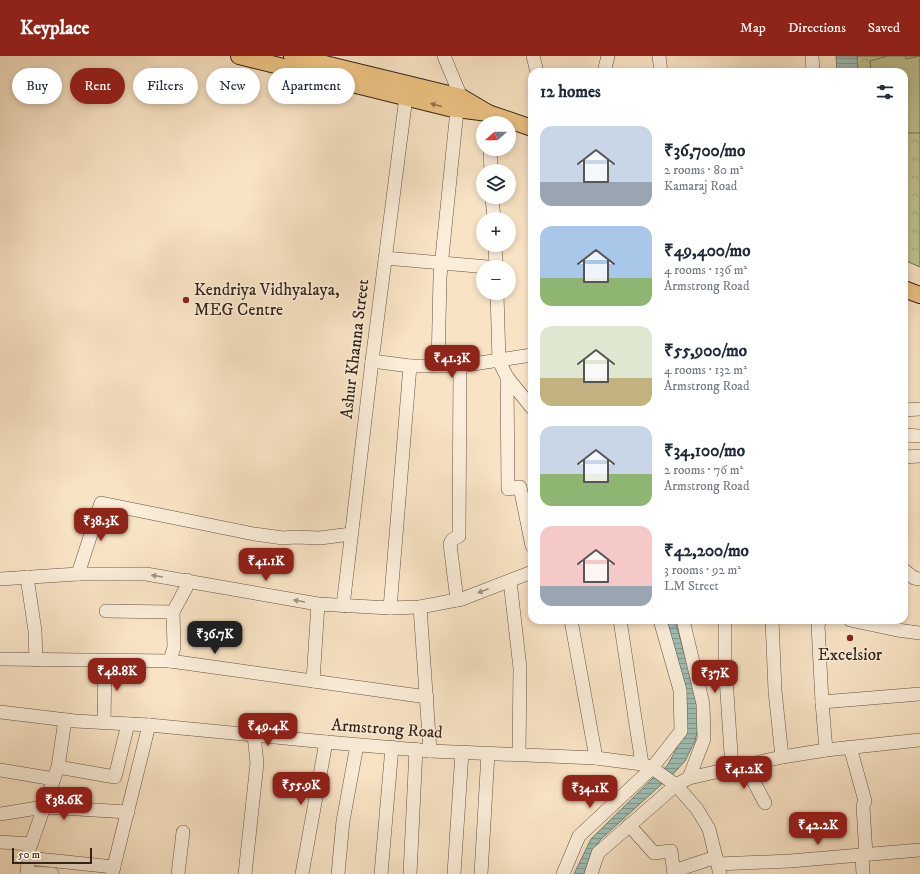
<!DOCTYPE html>
<meta charset="utf-8">
<style>
body{margin:0;font-family:"IM FELL DW Pica",serif;background:#f6f6f7;color:#1f2937;height:100vh;display:flex;flex-direction:column;font-size:15px;white-space:nowrap}
*{box-sizing:border-box;margin:0}
p{font-size:13px;color:#747a83}
.icon{flex:none;width:22px;height:22px;fill:none;stroke:currentColor;stroke-width:2;stroke-linecap:round;stroke-linejoin:round}
.map{position:relative;flex:1;overflow:hidden}
.side{position:absolute;left:528px;top:12px;width:380px;height:556px;display:flex;flex-direction:column;background:#fff;border-radius:12px;box-shadow:0 2px 6px #0003}
.side>*{flex:none}
.banner{position:absolute;left:12px;top:12px;width:380px;height:36px;display:flex;gap:8px}
.needle{width:26px;rotate:250deg}
.fabs{position:absolute;left:476px;top:60px;display:grid;gap:8px}
.fabs a{display:grid;place-items:center;width:40px;height:40px;border-radius:50%;background:#fff;box-shadow:0 2px 6px #0003;font-size:20px}
.scale{position:absolute;left:12px;bottom:10px;width:80px;box-sizing:border-box;padding-left:4px;border:2px solid #352218;border-top:0;font-size:11px;line-height:14px;white-space:nowrap;color:#352218;-webkit-text-stroke:3px #faedd9;paint-order:stroke}
.price{position:absolute;translate:-50% -34px;padding:0 9px;border-radius:8px;background:#8f2418;color:#fff;font-size:13px;line-height:26px;filter:drop-shadow(0 1px 2px #0008)}
.price::after{content:'';position:absolute;left:50%;top:24px;width:12px;height:9px;margin-left:-6px;background:inherit;clip-path:polygon(0 0,100% 0,50% 100%)}
.price.on{background:#222;color:#fff}
ul{padding:0;list-style:none}
li{display:flex;align-items:center;gap:12px;height:100px;padding:0 12px}
li span{display:grid;place-items:center;flex:none;width:112px;height:80px;border-radius:12px;color:#555}
li>.icon{margin-inline-start:auto}
span .icon{width:48px;height:48px;fill:#fffc;stroke-width:1}
li b{font-size:17px}
h2{display:flex;justify-content:space-between;align-items:center;height:48px;padding:0 12px;font-size:17px}
.tag{padding:0 14px;border-radius:18px;background:#fff;box-shadow:0 2px 6px #0003;font-size:14px;line-height:36px}
.tag.on{background:#8f2418;color:#fff}
header{display:flex;align-items:center;gap:24px;box-sizing:border-box;height:56px;padding:0 20px;background:#8f2418;color:#fff}
header strong{font-size:19px}
nav{display:flex;gap:22px;margin-inline-start:auto;font-size:14px}
.map>svg:first-child{display:block}
.forest{fill:url(#forest-crowns);stroke:#7a7255}
.garden{fill:#bfc392;stroke:#7a7255}
.water{fill:url(#water-rules);stroke:#738075}
.lines{fill:none;stroke-linecap:round;stroke-linejoin:round}
.minor-casing{stroke:#665243;stroke-width:14}
.major-casing{stroke:#352218;stroke-width:18}
.minor{stroke:#faedd9;stroke-width:13}
.major{stroke:#ecc282;stroke-width:16}
.oneway{fill:#90724d}
.oneway2{fill:#a19282}
.poi-dot{fill:#8f2418;stroke:#faedd9;stroke-width:1.5}
.labels{text-anchor:middle;dominant-baseline:central;stroke-width:3;stroke-linejoin:round;paint-order:stroke}
.poi-label{font-size:17px;fill:#352218;stroke:#faedd9;text-anchor:start}
.street-label{font-size:17px;fill:#352218;stroke:#faedd9}
</style>
<header>
<strong>Keyplace</strong>
<nav><a>Map</a><a>Directions</a><a>Saved</a></nav>
</header>
<div class="map">
<svg width="920" height="818" viewBox="0 0 920 818">
<defs>
<pattern id="forest-crowns" width="20" height="18" patternUnits="userSpaceOnUse"><rect width="20" height="18" fill="#bfc392"/><path d="M2 6a3 3 0 1 1 6 0M12 15a3 3 0 1 1 6 0" fill="none" stroke="#a5a77d"/></pattern>
<pattern id="water-rules" width="6" height="5" patternUnits="userSpaceOnUse"><rect width="6" height="5" fill="#9dbeb3"/><path d="M0 2.5h6" fill="none" stroke="#819a91"/></pattern>
</defs>
<rect width="100%" height="100%" fill="#f8e3c4"/>
<filter id="stains"><feTurbulence type="fractalNoise" baseFrequency=".005" numOctaves="4"/><feColorMatrix values="0 0 0 0 .2 0 0 0 0 .09 0 0 0 0 .02 0 0 0 .5 -.17"/></filter>
<radialGradient id="worn" r=".72"><stop offset=".6" stop-color="#630" stop-opacity="0"/><stop offset="1" stop-color="#630" stop-opacity=".3"/></radialGradient>
<!-- forest -->
<polygon class="forest" points="857,0 920,0 920,211 904,204 904,16 858,16"/>
<!-- garden -->
<polygon class="garden" points="888,0 905,0 906,3 920,0 920,77 904,77 904,16 871,16 870,5"/>
<!-- water -->
<g class="water">
<polygon points="836,0 857,0 858,16 837,16"/>
<polygon points="663,564 675,564 696,641 699,668 695,685 685,705 675,716 600,784 592,796 584,818 574,818 591,783 652,723 667,710 679,688 686,668"/>
</g>
<g class="lines">
<defs>
<g id="minor">
<polyline points="444,0 461,41 460,48"/>
<polyline points="533,0 537,16"/>
<polyline points="659,0 661,16"/>
<polyline points="812,0 813,16"/>
<polyline points="604,16 608,0"/>
<polyline points="490,93 491,115"/>
<polyline points="492,141 494,163"/>
<polyline points="495,189 496,211"/>
<polyline points="385,202 488,211"/>
<polyline points="497,237 499,305 507,321 532,352"/>
<polyline points="372,305 410,310 460,310 532,299"/>
<polyline points="438,310 440,221 457,54"/>
<polyline points="507,321 508,433 520,431 532,490"/>
<polyline points="904,354 920,353"/>
<polyline points="904,379 920,380"/>
<polyline points="904,401 920,400"/>
<polyline points="904,514 914,522 920,523"/>
<polyline points="78,518 101,447 254,478 283,482 295,481 320,482 351,478"/>
<polyline points="27,521 35,575 36,604"/>
<polyline points="0,523 78,518 146,518 318,548 390,552 420,551 462,543 532,516"/>
<polyline points="510,525 520,612 519,698"/>
<polyline points="457,544 450,488 452,484 459,480 460,310"/>
<polyline points="343,550 372,305 406,41"/>
<polyline points="420,551 430,695"/>
<polyline points="390,552 410,310"/>
<polyline points="106,555 173,556 186,532 187,524"/>
<polyline points="571,564 596,702"/>
<polyline points="620,564 642,708"/>
<polyline points="683,564 703,648 704,683 689,722"/>
<polyline points="725,564 725,607 732,712"/>
<polyline points="772,564 775,635 782,701"/>
<polyline points="820,564 818,569 822,646 826,694"/>
<polyline points="850,564 897,574 920,577"/>
<polyline points="0,603 170,605 427,641"/>
<polyline points="170,605 174,591 173,556"/>
<polyline points="313,625 318,548"/>
<polyline points="822,646 920,638"/>
<polyline points="0,656 75,665 149,669 326,686 430,695 596,702 642,708 652,712 676,729 697,753 709,773 720,818"/>
<polyline points="104,667 105,605"/>
<polyline points="850,691 865,745 863,750 866,799"/>
<polyline points="745,709 765,747"/>
<polyline points="58,711 115,721 128,668"/>
<polyline points="0,714 54,723"/>
<polyline points="0,758 44,751 128,756"/>
<polyline points="629,769 654,797 671,795 674,818"/>
<polyline points="0,786 31,788"/>
<polyline points="862,799 863,818"/>
<polyline points="28,802 114,811"/>
<polyline points="718,808 790,805 920,794"/>
<polyline points="674,815 716,801"/>
<polyline points="27,817 52,818"/>
<polyline points="27,818 29,794 58,711 65,664"/>
<polyline points="112,818 149,669"/>
<polyline points="178,818 183,776"/>
<polyline points="245,818 257,707 254,679"/>
<polyline points="302,818 326,686"/>
<polyline points="338,818 343,765 357,689"/>
<polyline points="381,818 392,691"/>
<polyline points="410,818 416,693"/>
<polyline points="454,818 462,696"/>
<polyline points="481,818 488,697"/>
<polyline points="563,818 579,780 652,712 681,675 680,634 660,564"/>
<polyline points="591,818 598,797 676,729 689,722 782,701 826,694 920,684"/>
</g>
<g id="major">
<polyline points="239,0 449,52 488,57"/>
<polyline points="292,0 461,41 488,57 532,72"/>
<polyline points="904,233 920,239"/>
</g>
</defs>
<!-- minor casing -->
<use href="#minor" class="minor-casing"/>
<!-- major casing -->
<use href="#major" class="major-casing"/>
<!-- minor -->
<use href="#minor" class="minor"/>
<!-- major -->
<use href="#major" class="major"/>
</g>
<!-- one-way arrows -->
<defs><path id="oneway-solid" d="M-6-.8H1V-3.2L6.5 0L1 3.2V.8H-6Z"/></defs>
<use class="oneway" href="#oneway-solid" transform="translate(436 49) rotate(-165)"/>
<g class="oneway2">
<use href="#oneway-solid" transform="translate(157 520) rotate(-171)"/>
<use href="#oneway-solid" transform="translate(483 535) rotate(159)"/>
<use href="#oneway-solid" transform="translate(299 545) rotate(-170)"/>
</g>
<!-- markers -->
<g class="poi-dot">
<circle cx="186" cy="244" r="4"/>
<circle cx="850" cy="582" r="4"/>
</g>
<g class="labels">
<!-- poi labels -->
<g class="poi-label">
<text x="194" y="234">Kendriya Vidhyalaya,<tspan x="194" dy="20">MEG Centre</tspan></text>
<text x="850" y="599" text-anchor="middle">Excelsior</text>
</g>
<!-- street labels -->
<g class="street-label">
<text transform="translate(355 293) rotate(-83)">Ashur Khanna Street</text>
<text transform="translate(387 673) rotate(4)">Armstrong Road</text>
</g>
</g>
<rect width="100%" height="100%" filter="url(#stains)"/>
<rect width="100%" height="100%" fill="url(#worn)"/>
</svg>
<div class="fabs">
<a><svg class="needle" viewBox="-14 -14 28 28"><path d="M0-13l5 13h-10z" fill="#e53935"/><path d="M0 13l5-13h-10z" fill="#747a83"/></svg></a>
<a><svg class="icon" aria-label="layers" viewBox="0 0 24 24"><path d="M12 4l9 5-9 5-9-5zM3 14l9 5 9-5"/></svg></a>
<a>+</a>
<a>−</a>
</div>
<div class="scale">50 m</div>
<b class="price" style="left:452px;top:323px">₹41.3K</b>
<b class="price" style="left:101px;top:486px">₹38.3K</b>
<b class="price" style="left:266px;top:526px">₹41.1K</b>
<b class="price on" style="left:215px;top:599px">₹36.7K</b>
<b class="price" style="left:117px;top:636px">₹48.8K</b>
<b class="price" style="left:715px;top:638px">₹37K</b>
<b class="price" style="left:268px;top:691px">₹49.4K</b>
<b class="price" style="left:744px;top:734px">₹41.2K</b>
<b class="price" style="left:301px;top:750px">₹55.9K</b>
<b class="price" style="left:590px;top:753px">₹34.1K</b>
<b class="price" style="left:64px;top:765px">₹38.6K</b>
<b class="price" style="left:818px;top:790px">₹42.2K</b>
<div class="banner">
<a class="tag">Buy</a>
<a class="tag on">Rent</a>
<a class="tag">Filters</a>
<a class="tag">New</a>
<a class="tag">Apartment</a>
</div>
<section class="side">
<h2>12 homes<svg class="icon" aria-label="filters" viewBox="0 0 24 24"><path d="M4 7h16M4 17h16"/><circle cx="9" cy="7" r="2"/><circle cx="15" cy="17" r="2"/></svg></h2>
<ul>
<li><span style="background:linear-gradient(#c9d6e8 70%,#9aa5b1 0)"><svg class="icon" aria-label="home" viewBox="0 0 24 24"><path d="M3 11l9-7 9 7M6 9v11h12V9"/></svg></span><div><b>₹36,700/mo</b><p>2 rooms · 80 m²</p><p>Kamaraj Road</p></div></li>
<li><span style="background:linear-gradient(#a9c7e8 65%,#8fb573 0)"><svg class="icon" aria-label="home" viewBox="0 0 24 24"><path d="M3 11l9-7 9 7M6 9v11h12V9"/></svg></span><div><b>₹49,400/mo</b><p>4 rooms · 136 m²</p><p>Armstrong Road</p></div></li>
<li><span style="background:linear-gradient(#dfe7d0 65%,#c2b280 0)"><svg class="icon" aria-label="home" viewBox="0 0 24 24"><path d="M3 11l9-7 9 7M6 9v11h12V9"/></svg></span><div><b>₹55,900/mo</b><p>4 rooms · 132 m²</p><p>Armstrong Road</p></div></li>
<li><span style="background:linear-gradient(#c9d6e8 60%,#8fb573 0)"><svg class="icon" aria-label="home" viewBox="0 0 24 24"><path d="M3 11l9-7 9 7M6 9v11h12V9"/></svg></span><div><b>₹34,100/mo</b><p>2 rooms · 76 m²</p><p>Armstrong Road</p></div></li>
<li><span style="background:linear-gradient(#f6c9c9 75%,#9aa5b1 0)"><svg class="icon" aria-label="home" viewBox="0 0 24 24"><path d="M3 11l9-7 9 7M6 9v11h12V9"/></svg></span><div><b>₹42,200/mo</b><p>3 rooms · 92 m²</p><p>LM Street</p></div></li>
</ul>
</section>
</div>
